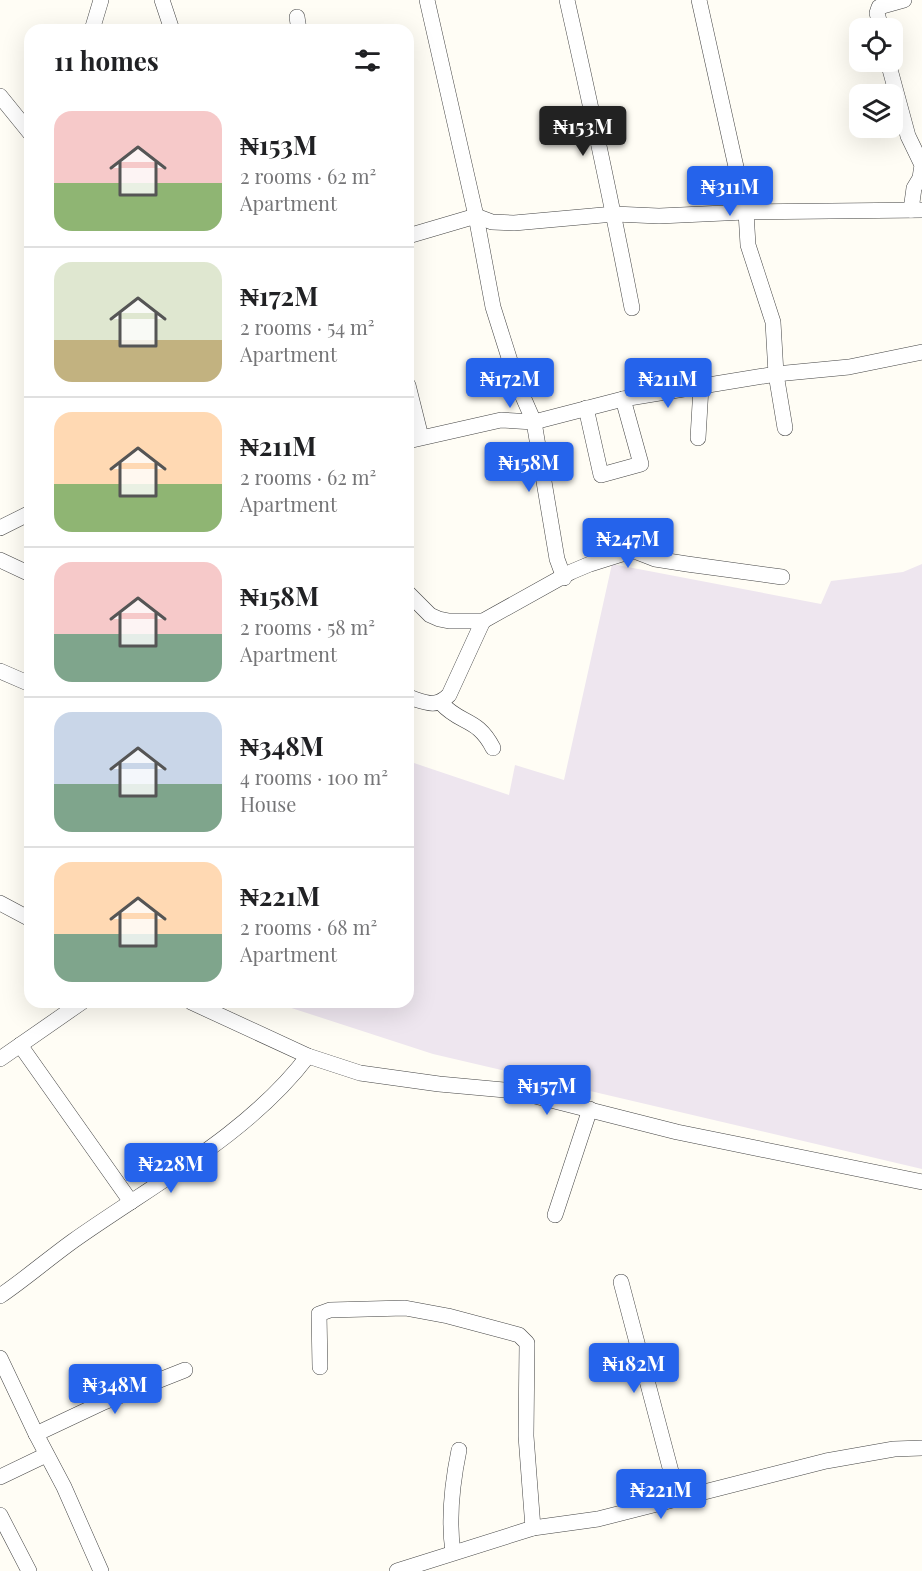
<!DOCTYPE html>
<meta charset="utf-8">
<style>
body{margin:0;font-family:"Playfair Display",serif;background:#f2f2f2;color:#202124;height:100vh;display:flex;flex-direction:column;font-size:22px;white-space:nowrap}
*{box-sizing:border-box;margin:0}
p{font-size:20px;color:#757577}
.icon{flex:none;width:33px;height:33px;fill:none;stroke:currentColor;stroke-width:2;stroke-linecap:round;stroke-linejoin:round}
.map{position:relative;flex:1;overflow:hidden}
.panel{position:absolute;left:24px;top:24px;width:390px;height:984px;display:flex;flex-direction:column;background:#fff;border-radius:18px;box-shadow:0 6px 24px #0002}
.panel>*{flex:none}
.tools{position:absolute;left:849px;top:18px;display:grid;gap:12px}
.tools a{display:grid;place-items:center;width:54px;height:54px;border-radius:12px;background:#fff;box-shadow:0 6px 24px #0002;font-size:30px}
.price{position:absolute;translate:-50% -51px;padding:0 14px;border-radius:6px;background:#2563eb;color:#fff;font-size:20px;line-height:39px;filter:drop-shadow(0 2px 3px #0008)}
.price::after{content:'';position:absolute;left:50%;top:36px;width:18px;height:14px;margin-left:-9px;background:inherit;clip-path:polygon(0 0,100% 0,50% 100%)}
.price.active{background:#222;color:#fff}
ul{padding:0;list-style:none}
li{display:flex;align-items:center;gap:18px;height:150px;padding:0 30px}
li+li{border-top:2px solid #e0e0e0}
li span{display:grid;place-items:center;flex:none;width:168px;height:120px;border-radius:18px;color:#555}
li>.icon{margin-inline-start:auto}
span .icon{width:72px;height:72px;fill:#fffc;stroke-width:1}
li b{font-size:26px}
h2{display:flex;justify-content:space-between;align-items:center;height:72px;padding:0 30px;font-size:26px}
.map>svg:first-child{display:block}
.industrial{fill:#eee6ef}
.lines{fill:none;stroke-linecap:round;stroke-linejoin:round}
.minor-casing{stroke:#444;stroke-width:16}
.minor{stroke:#fff;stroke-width:15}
</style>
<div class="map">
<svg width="922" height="1571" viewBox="0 0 922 1571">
<rect width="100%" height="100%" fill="#fffdf5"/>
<!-- industrial -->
<polygon class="industrial" points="612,564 821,604 831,581 903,572 922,564 922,1169 433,1054 273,1002 408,1002 408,761 509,795 515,765 564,780"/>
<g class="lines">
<defs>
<g id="minor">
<polyline points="162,0 172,30"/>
<polyline points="427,0 476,216 493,307 517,383 534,422 557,559 564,578"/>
<path d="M567,0C590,102 612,205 632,308"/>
<polyline points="699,0 746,212 748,245 773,322 776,374 785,428"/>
<polyline points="297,17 299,30"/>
<polyline points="881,28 877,13 879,7 904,0"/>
<polyline points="92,30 101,0"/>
<polyline points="888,62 908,136 922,165 920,178 914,188 911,210"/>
<polyline points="0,96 30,133"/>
<polyline points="408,236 476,216 492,222 514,223 614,214 659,216 746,212 922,210"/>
<polyline points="408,385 421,437"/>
<polyline points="586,408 601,475 641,464 623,399"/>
<polyline points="698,438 701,387"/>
<polyline points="408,441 501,420 534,422 623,399 776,374 849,367 922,352"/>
<polyline points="0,528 30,513"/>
<polyline points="0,560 30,574"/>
<polyline points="408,593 430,615 439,619 449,621 483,621 571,572 590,564 628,552 637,552 655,559 687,564 782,577"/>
<polyline points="0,671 30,684"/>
<path d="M408,697C425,702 435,709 449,695L483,621"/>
<path d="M441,703C461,725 477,717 493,748"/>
<polyline points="0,903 30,919"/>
<polyline points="191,1002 308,1056 360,1073 439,1084 515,1091 677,1132 922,1182"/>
<polyline points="20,1045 131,1202"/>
<polyline points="0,1059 82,1002"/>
<polyline points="555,1215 590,1109"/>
<polyline points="621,1282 678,1498"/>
<path d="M0,1296C25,1279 48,1259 73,1241C152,1185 249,1134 308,1056"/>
<polyline points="0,1358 36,1434 64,1487 101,1571"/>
<polyline points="320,1367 319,1314 330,1310 405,1308 448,1316 519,1335 527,1343 526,1436 533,1528"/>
<polyline points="36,1434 104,1402 185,1370"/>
<polyline points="0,1477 46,1455"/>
<polyline points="0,1515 29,1571"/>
<path d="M453,1552C448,1518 452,1484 459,1450"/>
<polyline points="397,1571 533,1528 598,1519 826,1461 894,1449 922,1448"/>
</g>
</defs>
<!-- minor casing -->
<use href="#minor" class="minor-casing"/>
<!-- minor -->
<use href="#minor" class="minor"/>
</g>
</svg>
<div class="tools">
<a><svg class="icon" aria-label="locate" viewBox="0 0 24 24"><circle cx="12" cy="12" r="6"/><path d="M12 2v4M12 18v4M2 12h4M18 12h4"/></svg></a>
<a><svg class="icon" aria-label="layers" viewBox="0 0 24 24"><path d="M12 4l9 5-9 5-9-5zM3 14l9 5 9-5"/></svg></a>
</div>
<b class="price active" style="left:583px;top:157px">₦153M</b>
<b class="price" style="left:730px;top:217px">₦311M</b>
<b class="price" style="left:510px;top:409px">₦172M</b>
<b class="price" style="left:668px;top:409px">₦211M</b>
<b class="price" style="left:529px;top:493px">₦158M</b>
<b class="price" style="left:628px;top:569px">₦247M</b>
<b class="price" style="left:547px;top:1116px">₦157M</b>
<b class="price" style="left:171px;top:1194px">₦228M</b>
<b class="price" style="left:634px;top:1394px">₦182M</b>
<b class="price" style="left:115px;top:1415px">₦348M</b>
<b class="price" style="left:661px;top:1520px">₦221M</b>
<section class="panel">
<h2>11 homes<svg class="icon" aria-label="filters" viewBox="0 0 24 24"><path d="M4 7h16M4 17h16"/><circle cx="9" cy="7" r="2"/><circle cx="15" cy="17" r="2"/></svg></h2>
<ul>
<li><span style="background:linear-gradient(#f6c9c9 60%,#8fb573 0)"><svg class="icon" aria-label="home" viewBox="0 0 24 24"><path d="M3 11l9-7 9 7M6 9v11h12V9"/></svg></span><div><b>₦153M</b><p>2 rooms · 62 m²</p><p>Apartment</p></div></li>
<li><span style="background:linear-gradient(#dfe7d0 65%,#c2b280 0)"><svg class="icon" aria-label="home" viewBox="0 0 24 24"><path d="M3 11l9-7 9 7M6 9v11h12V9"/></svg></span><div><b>₦172M</b><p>2 rooms · 54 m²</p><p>Apartment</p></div></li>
<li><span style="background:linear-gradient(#ffd9b3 60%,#8fb573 0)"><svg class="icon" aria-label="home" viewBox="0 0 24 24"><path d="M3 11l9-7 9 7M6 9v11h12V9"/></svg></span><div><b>₦211M</b><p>2 rooms · 62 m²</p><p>Apartment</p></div></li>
<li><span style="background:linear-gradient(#f6c9c9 60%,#7fa58c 0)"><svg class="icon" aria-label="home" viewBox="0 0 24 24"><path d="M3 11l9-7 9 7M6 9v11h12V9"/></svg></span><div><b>₦158M</b><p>2 rooms · 58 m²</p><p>Apartment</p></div></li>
<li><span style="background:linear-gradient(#c9d6e8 60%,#7fa58c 0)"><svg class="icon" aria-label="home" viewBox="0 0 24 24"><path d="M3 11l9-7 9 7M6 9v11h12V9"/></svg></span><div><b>₦348M</b><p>4 rooms · 100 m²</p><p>House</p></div></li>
<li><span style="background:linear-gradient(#ffd9b3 60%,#7fa58c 0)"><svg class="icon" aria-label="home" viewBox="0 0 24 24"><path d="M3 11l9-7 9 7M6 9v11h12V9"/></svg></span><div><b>₦221M</b><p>2 rooms · 68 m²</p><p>Apartment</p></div></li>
</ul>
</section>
</div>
